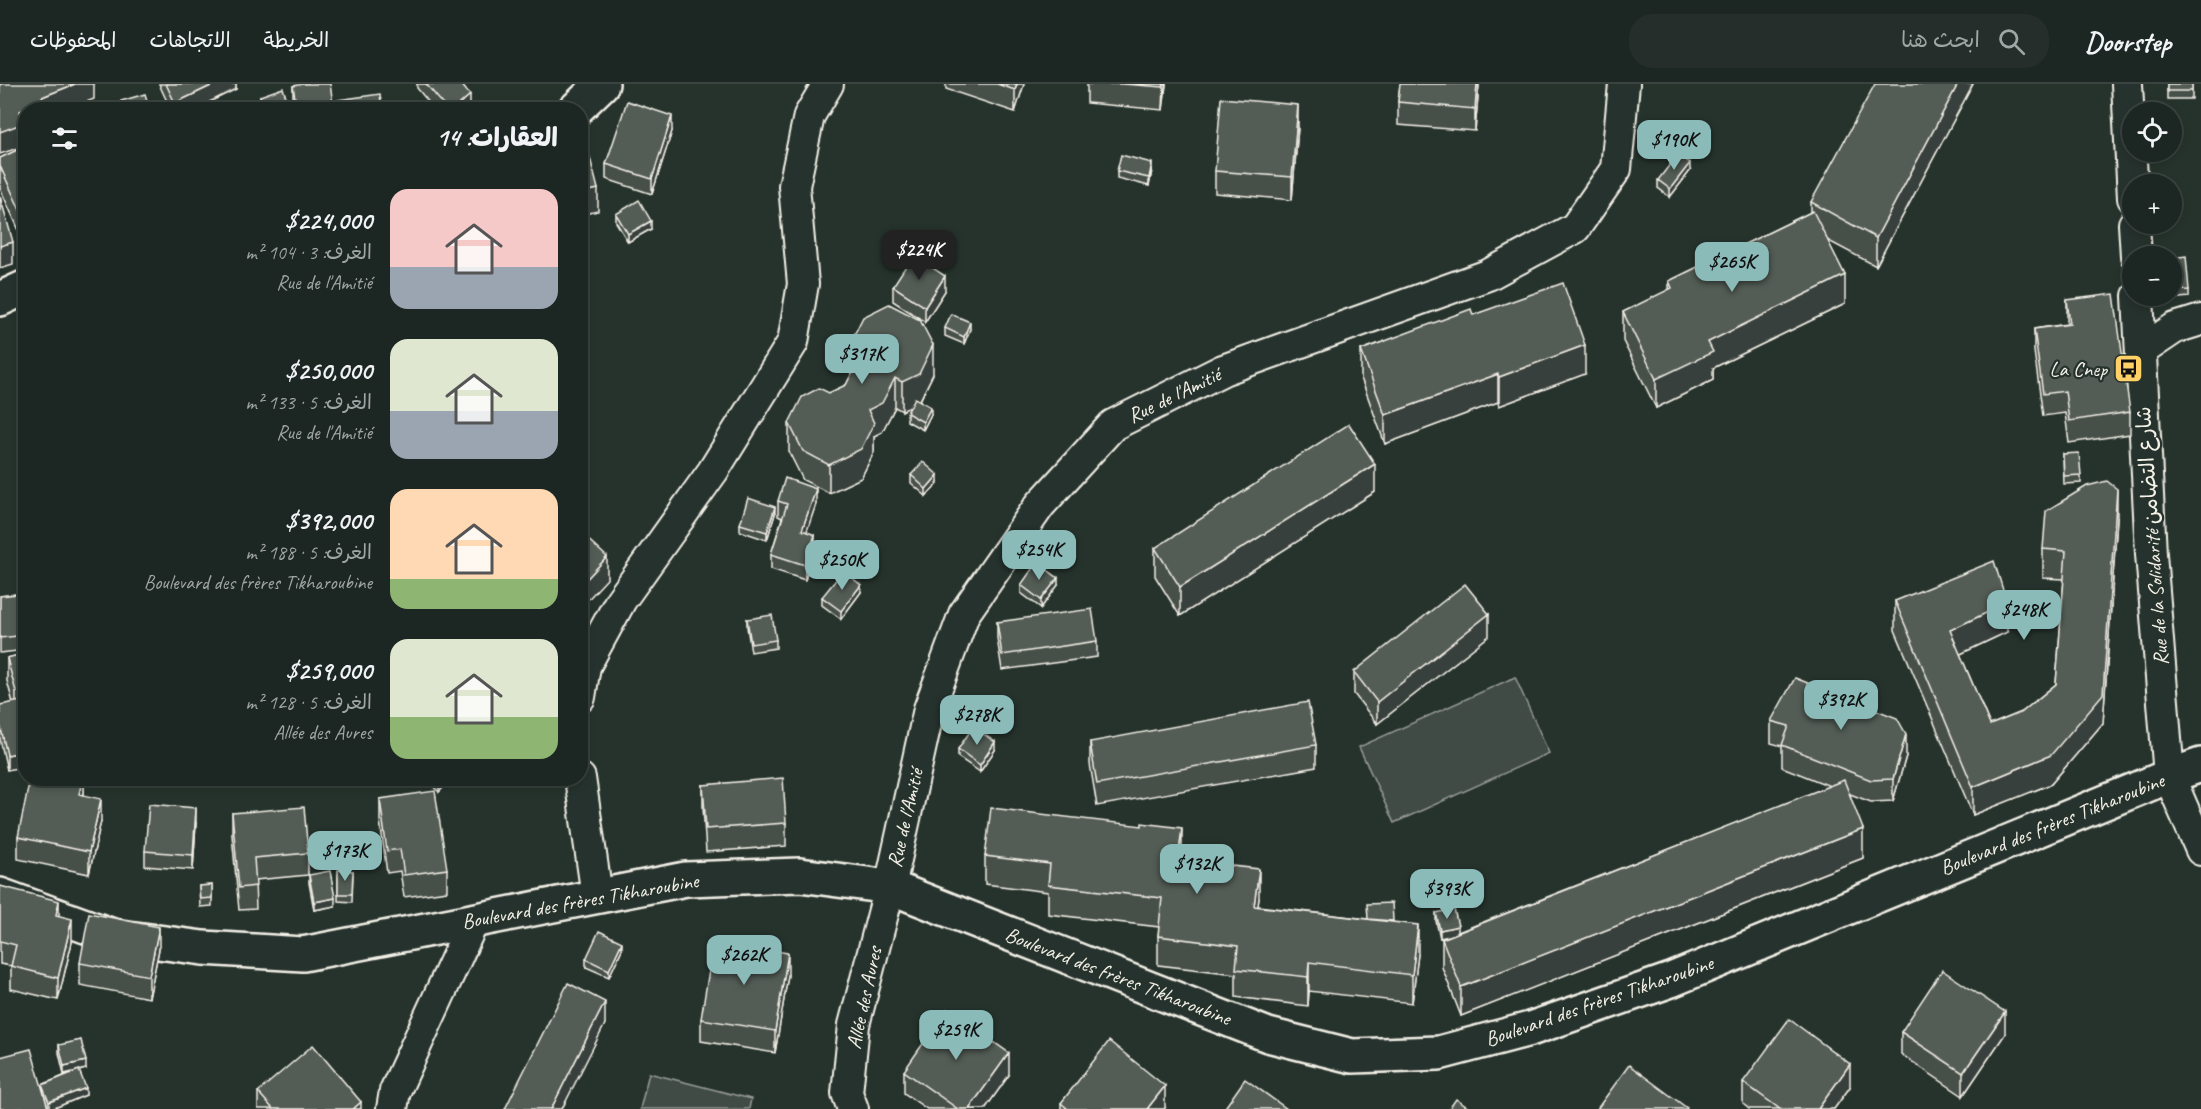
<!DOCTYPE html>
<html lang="ar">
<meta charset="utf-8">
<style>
body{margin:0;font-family:Caveat,"Playpen Sans Arabic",sans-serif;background:#252e2a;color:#f1f3f6;direction:rtl;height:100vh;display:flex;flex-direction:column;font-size:22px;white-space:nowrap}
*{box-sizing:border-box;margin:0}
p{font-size:20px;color:#a0a5a5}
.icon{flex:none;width:33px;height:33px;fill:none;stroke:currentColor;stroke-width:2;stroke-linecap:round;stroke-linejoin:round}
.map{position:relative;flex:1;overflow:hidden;direction:ltr}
.side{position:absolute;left:18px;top:18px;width:570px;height:684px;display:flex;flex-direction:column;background:#1c2622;border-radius:24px;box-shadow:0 3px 9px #0003,0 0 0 2px #3a4340;direction:rtl}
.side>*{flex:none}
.tools{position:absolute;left:2122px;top:18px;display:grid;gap:12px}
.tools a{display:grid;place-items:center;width:60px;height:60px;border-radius:50%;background:#1c2622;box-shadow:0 3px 9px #0003,0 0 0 2px #3a4340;font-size:30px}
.price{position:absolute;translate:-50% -51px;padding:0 14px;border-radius:12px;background:#8bbbb9;color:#111;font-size:20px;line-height:39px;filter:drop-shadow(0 2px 3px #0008)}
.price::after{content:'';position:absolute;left:50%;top:36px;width:18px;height:14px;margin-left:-9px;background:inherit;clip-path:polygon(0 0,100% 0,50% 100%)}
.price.current{background:#222;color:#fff}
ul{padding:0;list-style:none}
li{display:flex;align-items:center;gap:18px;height:150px;padding:0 30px}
li span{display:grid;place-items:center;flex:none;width:168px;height:120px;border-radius:18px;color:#555}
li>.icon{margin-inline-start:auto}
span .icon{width:72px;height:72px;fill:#fffc;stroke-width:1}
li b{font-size:26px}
h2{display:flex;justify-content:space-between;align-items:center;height:72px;padding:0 30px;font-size:26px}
header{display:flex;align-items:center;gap:36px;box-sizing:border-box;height:84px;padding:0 30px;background:#1c2622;border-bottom:2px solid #3a4340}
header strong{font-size:28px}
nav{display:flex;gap:33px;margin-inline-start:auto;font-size:21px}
.search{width:420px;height:54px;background:#252e2a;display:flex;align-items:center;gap:15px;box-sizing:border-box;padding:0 21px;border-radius:24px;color:#a0a5a5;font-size:22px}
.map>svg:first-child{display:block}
.green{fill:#414b45;stroke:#9a9e96;stroke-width:1.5}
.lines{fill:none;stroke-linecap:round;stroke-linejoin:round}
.minor-casing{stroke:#f4f1e8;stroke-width:34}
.tertiary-casing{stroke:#f4f1e8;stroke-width:38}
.secondary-casing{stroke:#f4f1e8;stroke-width:38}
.minor{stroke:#26332d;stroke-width:30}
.tertiary{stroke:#26332d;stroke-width:33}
.secondary{stroke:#26332d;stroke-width:33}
.wall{fill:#474f49;stroke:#f4f1e8;stroke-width:1.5}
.shaded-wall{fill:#39403c;stroke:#f4f1e8;stroke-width:1.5}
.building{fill:#525c55;stroke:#f4f1e8;stroke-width:1.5}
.labels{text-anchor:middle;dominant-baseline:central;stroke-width:4.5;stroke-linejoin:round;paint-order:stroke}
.poi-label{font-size:21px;fill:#f4f1e8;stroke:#26332d;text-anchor:end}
.street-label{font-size:21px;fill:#f4f1e8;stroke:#26332d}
</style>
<header>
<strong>Doorstep</strong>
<div class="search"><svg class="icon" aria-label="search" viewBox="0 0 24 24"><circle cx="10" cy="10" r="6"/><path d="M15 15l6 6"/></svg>ابحث هنا</div>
<nav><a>الخريطة</a><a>الاتجاهات</a><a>المحفوظات</a></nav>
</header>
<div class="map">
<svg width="2201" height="1025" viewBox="0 0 2201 1025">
<rect width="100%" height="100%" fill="#26332d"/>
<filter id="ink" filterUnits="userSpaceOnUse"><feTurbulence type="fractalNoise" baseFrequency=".0167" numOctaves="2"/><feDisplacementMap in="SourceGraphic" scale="12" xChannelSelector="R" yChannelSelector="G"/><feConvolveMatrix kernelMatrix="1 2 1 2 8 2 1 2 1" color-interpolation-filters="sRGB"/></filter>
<g filter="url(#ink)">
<!-- green -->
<g class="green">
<polygon points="1515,593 1549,669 1394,739 1359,663"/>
<polygon points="649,989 751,1015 749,1025 640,1025"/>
</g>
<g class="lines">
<defs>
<g id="minor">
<polyline points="2127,0 2133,114"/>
<polyline points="2134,140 2136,172"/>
<polyline points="2138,212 2151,470 2169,692 2201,766"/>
<polyline points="2141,267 2175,244 2201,236"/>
<polyline points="580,613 585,582 621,516 713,387 793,258 803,200 794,102 809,32 828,0"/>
<polyline points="580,694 597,812"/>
<polyline points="392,1025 395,1007 474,836"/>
<polyline points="853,1025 847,1009 854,941 890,803 929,625 964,530 1040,421 1113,341 1223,286 1488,191 1575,144 1616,85 1624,0"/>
</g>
<polyline id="tertiary" points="0,811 113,852 203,864 303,870 686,795 800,791 890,803 1268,951 1352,972 1439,969 1530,945 1671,896 2169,692 2201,681"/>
<g id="secondary">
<polyline points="575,26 602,0"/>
<polyline points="0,215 26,203"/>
</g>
</defs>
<!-- minor casing -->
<use href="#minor" class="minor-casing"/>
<!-- tertiary casing -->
<use href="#tertiary" class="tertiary-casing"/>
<!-- secondary casing -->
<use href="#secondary" class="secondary-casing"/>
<!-- minor -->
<use href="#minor" class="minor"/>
<!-- tertiary -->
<use href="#tertiary" class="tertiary"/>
<!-- secondary -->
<use href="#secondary" class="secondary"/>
</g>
<!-- wall -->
<g class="wall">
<polygon points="159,0 236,0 236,5 193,26 171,26"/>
<polygon points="417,0 461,0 470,26 435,26 417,4"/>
<polygon points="946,0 1024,0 1015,28 946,5"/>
<polygon points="1087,0 1166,0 1163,26 1087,19"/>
<polygon points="1400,0 1479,0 1475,47 1398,41 1398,18"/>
<polygon points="1973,0 1876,182 1827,156 1845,220 1713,284 1713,296 1656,324 1623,257 1623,228 1669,206 1669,197 1811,128 1811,118"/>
<rect x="2167" y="0" width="25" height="15"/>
<polygon points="293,2 334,26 295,26 293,17"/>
<polygon points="260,12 290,26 260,26"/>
<polygon points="1298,43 1292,116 1215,109 1215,87"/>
<polygon points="672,47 652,110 606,95 606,80"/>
<polygon points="26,62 26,162 0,104 0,74"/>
<polygon points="1152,86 1149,102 1117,94 1117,87"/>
<polygon points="1690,87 1670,113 1658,104 1658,96"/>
<polygon points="616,130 651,145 628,158 616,138"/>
<polygon points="2172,174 2189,206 2189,213 2170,215 2170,212 2172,212"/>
<polygon points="893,202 945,207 925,238 893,217"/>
<polygon points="2067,216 2130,328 2130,350 2069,359 2065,329 2043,332 2034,267 2034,245 2067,240"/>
<polygon points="1473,231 1585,290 1499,322 1498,318 1385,360 1361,294 1361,266"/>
<polygon points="945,244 970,245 964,260 945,252"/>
<polygon points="850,259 933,290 920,317 931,330 923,346 907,337 907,329 911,322 902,327 895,323 882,348 874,352 874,368 861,394 829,409 803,396 789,368 789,339 829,309 846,301 851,291 850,288"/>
<polygon points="2063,370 2081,391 2081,399 2064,400"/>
<polygon points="911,391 938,399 926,412 911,399"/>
<polygon points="1375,408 1180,532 1155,492 1155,464"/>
<polygon points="778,417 816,420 806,448 815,466 805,496 771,485 771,470 782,434 778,432"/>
<polygon points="775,430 767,456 740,447 740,440"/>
<polygon points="2117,434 2103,639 2051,700 1973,731 1895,546 1895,517 2007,548 1960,570 1990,641 2022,628 2056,600 2064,495 2043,494 2043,465"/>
<polygon points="1021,501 1058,501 1041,524 1021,509"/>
<polygon points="861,508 841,535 822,521 822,513"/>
<polygon points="26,509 26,566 0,569 0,512"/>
<polygon points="747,535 776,556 776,564 751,568 747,543"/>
<polygon points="997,538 1097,557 1097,573 1002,586 997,554"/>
<polygon points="1489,552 1377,640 1354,610 1354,588"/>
<polygon points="26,569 7,686 0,655 0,621 13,619 7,597 7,574"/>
<polygon points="1771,637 1906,672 1893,717 1871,718 1850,710 1863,774 1461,932 1442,883 1442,855 1450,851 1440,854 1436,837 1436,829 1458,848 1830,702 1782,683 1782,662 1771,659"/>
<polygon points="1090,658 1316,661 1316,683 1097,722 1090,680"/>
<polygon points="958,665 995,666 980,688 958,673"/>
<polygon points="84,694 84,711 101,737 89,790 18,775 18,753"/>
<polygon points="424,694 452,694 439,708"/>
<polygon points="703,701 786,739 786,762 706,768 703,723"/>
<polygon points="380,715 447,785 447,807 404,813 400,787 387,789 380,737"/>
<polygon points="232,729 308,769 308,791 255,796 256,825 239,826 232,751"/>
<polygon points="196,739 193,786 145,782 145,767"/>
<polygon points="985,772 1182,773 1182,776 1259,814 1258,822 1393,838 1418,870 1412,919 1309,907 1308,922 1236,913 1236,890 1158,881 1158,852 1159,843 1048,830 1048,808 985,800"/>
<polygon points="338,786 353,787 352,818 338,817"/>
<polygon points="309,791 335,822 314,826 309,799"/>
<polygon points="212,801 212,822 200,823 199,802"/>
<polygon points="0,802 59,832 72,858 58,916 11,905 11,882 0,880"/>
<polygon points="159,865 149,914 80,901 80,879"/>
<polygon points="622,865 609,893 586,883 586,875"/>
<polygon points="788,891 775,969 701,957 701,935"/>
<polygon points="1901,948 2005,950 1963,1012 1901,970"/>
<polygon points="59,961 86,985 79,987 86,1011 52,1025 49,1025 45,1016 48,1025 42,1004 42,1001 75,987 64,990 59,969"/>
<polygon points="904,987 1009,991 985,1025 927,1025 904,1009"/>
<polygon points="1743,998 1850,1003 1834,1025 1749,1025 1743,1020"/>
<polygon points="258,1008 361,1025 258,1025"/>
<polygon points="1061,1019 1165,1024 1164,1025 1061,1025"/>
</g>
<!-- shaded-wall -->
<g class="shaded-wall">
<polygon points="75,0 94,0 94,15 66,26 26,26 26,47 24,48 24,62 0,70 0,48 20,27 42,13"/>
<polygon points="215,0 236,0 236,5 193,26 175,26 175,19"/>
<polygon points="1017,0 1024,0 1015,28 1015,6"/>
<polygon points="1164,0 1166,0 1163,26"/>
<polygon points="1477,0 1479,0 1475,47 1475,25"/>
<polygon points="1958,0 1973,0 1876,182 1876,154"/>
<polygon points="470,11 470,26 453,26"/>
<polygon points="1298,21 1298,43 1292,116 1292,93"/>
<polygon points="672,32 672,47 652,110 652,95"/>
<polygon points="1152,79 1152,86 1149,102 1149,94"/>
<polygon points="1690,79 1690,87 1670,113 1670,105"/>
<polygon points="598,105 598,127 580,131 580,109"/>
<polygon points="651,137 651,145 628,158 628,150"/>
<polygon points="13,158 13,180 0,184 0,162"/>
<polygon points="1845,191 1845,220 1713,284 1713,296 1656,324 1656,295 1708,258"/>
<polygon points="945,192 945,207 925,238 925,223"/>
<polygon points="970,238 970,245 964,260 964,253"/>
<polygon points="933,261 933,290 919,318 902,327 902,298"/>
<polygon points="1585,261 1585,290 1499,322 1499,293"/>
<polygon points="1498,290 1498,318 1385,360 1385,331"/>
<polygon points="895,294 895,323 882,348 874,352 874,368 861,394 829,409 829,381 868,326"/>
<polygon points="931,323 931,330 923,346 923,338"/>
<polygon points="1375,380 1375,408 1180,532 1180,503"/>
<polygon points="938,391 938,399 926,412 926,405"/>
<polygon points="816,405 816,420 802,462 802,446"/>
<polygon points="2117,405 2117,434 2103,639 2051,700 1973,731 1973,703 2051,671"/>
<polygon points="775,423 775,430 767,456 767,448"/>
<polygon points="815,451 815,466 805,496 805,481"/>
<polygon points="607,473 607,495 580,524 580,502"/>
<polygon points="1058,494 1058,501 1041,524 1041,516"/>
<polygon points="861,501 861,508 841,535 841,527"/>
<polygon points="2007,519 2007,548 1950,575 1950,546"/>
<polygon points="1489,530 1489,552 1377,640 1377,618"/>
<polygon points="26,605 26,628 16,630 16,608"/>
<polygon points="1906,650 1906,672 1893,717 1893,695"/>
<polygon points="995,658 995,666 980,688 980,681"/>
<polygon points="26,667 26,682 7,686 7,671"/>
<polygon points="83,694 84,694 84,709 79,732 79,710"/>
<polygon points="439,694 452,694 439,708"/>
<polygon points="101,715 101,737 89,790 89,768"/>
<polygon points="196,724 196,739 193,786 193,771"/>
<polygon points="1182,744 1182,773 1178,805 1178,776"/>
<polygon points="1863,745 1863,774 1461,932 1461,903"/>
<polygon points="1259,785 1259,814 1254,850 1254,822"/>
<polygon points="335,814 335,822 314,826 314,818"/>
<polygon points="59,817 59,839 56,831"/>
<polygon points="72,835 72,858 58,916 58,894"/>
<polygon points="1418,841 1418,870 1412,919 1412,891"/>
<polygon points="1458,842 1458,850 1440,854 1440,846"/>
<polygon points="159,843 159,865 149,914 149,892"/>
<polygon points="622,858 622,865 609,893 609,886"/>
<polygon points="788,869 788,891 775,969 775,947"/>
<polygon points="1309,878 1309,907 1308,922 1308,893"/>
<polygon points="605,918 605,940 562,1025 551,1025"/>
<polygon points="2005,928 2005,950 1963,1012 1963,989"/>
<polygon points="1009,969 1009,991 985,1025 969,1025"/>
<polygon points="86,977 86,985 64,990 64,982"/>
<polygon points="1850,980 1850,1003 1834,1025 1818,1025"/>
<polygon points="1165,1002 1165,1024 1164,1025 1147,1025"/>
<polygon points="86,1004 86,1011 52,1025 49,1025 49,1018"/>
<polygon points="361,1018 361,1025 353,1025"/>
</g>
<!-- building -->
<g class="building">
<polygon points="0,0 75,0 42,13 44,18 20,27 24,39 0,48"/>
<polygon points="166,0 215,0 175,19"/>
<polygon points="303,0 330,0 334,26 297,26 293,2"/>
<polygon points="426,0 461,0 470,11 453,26 448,26"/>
<polygon points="997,0 1017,0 1015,6"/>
<polygon points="1123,0 1164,0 1163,3"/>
<polygon points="1400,0 1477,0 1475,25 1398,18"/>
<polygon points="1875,0 1958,0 1876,154 1811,118"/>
<rect x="2167" y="0" width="25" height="7"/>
<polygon points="283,4 290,26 265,26 260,12"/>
<polygon points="145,10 150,26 124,26 121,17"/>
<polygon points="380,10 382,26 339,26 338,16"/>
<polygon points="1221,14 1298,21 1292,93 1215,87"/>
<polygon points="627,17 672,32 652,95 606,80"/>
<polygon points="26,62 26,139 0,82 0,74"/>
<polygon points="587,62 598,105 580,109 580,64"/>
<polygon points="1678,70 1690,79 1670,105 1658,96"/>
<polygon points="1121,71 1152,79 1149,94 1117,87"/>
<polygon points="0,112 13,158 0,162"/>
<polygon points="639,116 651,137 628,150 616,130"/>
<polygon points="1813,127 1845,191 1708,258 1713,268 1656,295 1623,228 1672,204 1669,197"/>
<polygon points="913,171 945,192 925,223 893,202"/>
<polygon points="2186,172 2189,206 2172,207 2172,174"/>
<polygon points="1563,199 1585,261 1499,293 1498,290 1385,331 1361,266 1471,225 1473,231"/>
<polygon points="2114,210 2130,328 2069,337 2065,307 2043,310 2034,245 2070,240 2067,216"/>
<polygon points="889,220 920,236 933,261 919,290 902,298 895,294 882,319 868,326 874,339 861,365 829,381 803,367 789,339 802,313 819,304 829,309 846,301 852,289 862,285 850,259 863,233"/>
<polygon points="951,230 970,238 964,253 945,244"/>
<polygon points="915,314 931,323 923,338 907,329"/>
<polygon points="1349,340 1375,380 1180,503 1155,464"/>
<polygon points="2079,369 2081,391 2064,392 2063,370"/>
<polygon points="923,378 938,391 926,405 911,391"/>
<polygon points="785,394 816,405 802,446 815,451 805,481 771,470 787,420 778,417"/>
<polygon points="2107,397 2117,405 2103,610 2051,671 1973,703 1895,517 1994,477 2007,519 1950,546 1990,641 2022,628 2056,600 2066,467 2043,465 2046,427 2087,402"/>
<polygon points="748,414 775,423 767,448 740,440"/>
<polygon points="580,448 607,473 580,502"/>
<polygon points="1037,478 1058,494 1041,516 1021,501"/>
<polygon points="843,487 861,501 841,527 822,513"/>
<polygon points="1465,500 1489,530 1377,618 1354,588"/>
<polygon points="26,509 26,551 0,554 0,512"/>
<polygon points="1092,525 1097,557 1002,571 997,538"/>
<polygon points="772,531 776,556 751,560 747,535"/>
<polygon points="26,569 26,605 16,608 7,574"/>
<polygon points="1795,594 1897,634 1906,650 1893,695 1871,696 1782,661 1789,642 1771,637"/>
<polygon points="26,616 26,667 7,671 0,640 0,621"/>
<polygon points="1308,618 1316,661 1097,700 1090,658"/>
<polygon points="973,643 995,658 980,681 958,665"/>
<polygon points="30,694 83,694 79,710 101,715 89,768 18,753"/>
<polygon points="783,694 786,739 706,745 703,701"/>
<polygon points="1844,696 1863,745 1461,903 1442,855"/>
<polygon points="435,707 447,785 404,791 400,765 387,767 380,715"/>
<polygon points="149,720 196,724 193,771 145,767"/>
<polygon points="304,723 308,769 254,774 256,802 239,804 232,729"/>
<polygon points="991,724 1142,742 1142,739 1182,744 1178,776 1259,785 1254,822 1418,841 1412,891 1309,878 1308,893 1236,885 1238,862 1158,852 1162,814 1048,801 1050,780 985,772"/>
<polygon points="338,786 353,787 352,810 338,810"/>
<polygon points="330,787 335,814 314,818 309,791"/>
<polygon points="212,801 212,814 200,815 199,802"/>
<polygon points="0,802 59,817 56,831 72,835 58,894 11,882 16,861 0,857"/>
<polygon points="1392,819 1393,837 1368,835 1367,820"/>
<polygon points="1454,825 1458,842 1440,846 1436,829"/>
<polygon points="89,829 159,843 149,892 80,879"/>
<polygon points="599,847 622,858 609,886 586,875"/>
<polygon points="714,856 788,869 775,947 701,935"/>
<polygon points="1942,886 2005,928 1963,989 1901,948"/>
<polygon points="568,899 605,918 551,1025 505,1025"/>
<polygon points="947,925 1009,969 969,1025 958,1025 904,987"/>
<polygon points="1789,935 1850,980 1818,1025 1780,1025 1743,998"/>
<polygon points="81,956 86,977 64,982 59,961"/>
<polygon points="1109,957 1165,1002 1147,1025 1068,1025 1061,1019"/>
<polygon points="313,961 361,1018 353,1025 273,1025 258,1008"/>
<polygon points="31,965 48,1024 0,1025 0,973"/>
<polygon points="1629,981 1687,1024 1686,1025 1597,1025"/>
<polygon points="79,986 86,1004 49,1018 42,1001"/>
<polygon points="1245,995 1287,1025 1224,1025"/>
<polygon points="1456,1015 1470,1025 1449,1025"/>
</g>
</g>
<!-- icons -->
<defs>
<symbol id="bus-square" viewBox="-11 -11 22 22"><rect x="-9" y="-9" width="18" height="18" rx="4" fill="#ffd166" stroke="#26332d"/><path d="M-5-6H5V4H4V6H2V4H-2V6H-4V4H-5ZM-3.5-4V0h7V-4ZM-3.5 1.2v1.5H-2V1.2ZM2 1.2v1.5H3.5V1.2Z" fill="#111"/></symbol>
</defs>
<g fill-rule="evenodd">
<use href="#bus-square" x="2112" y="268" width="33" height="33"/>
</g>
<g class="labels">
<!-- poi labels -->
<g class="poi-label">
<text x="2107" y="285">La Cnep</text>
</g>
<!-- street labels -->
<g class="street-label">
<text transform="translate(1174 311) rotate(-26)">Rue de l'Amitié</text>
<text transform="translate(2152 452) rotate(-94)">Rue de la Solidarité شارع التضامن</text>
<text transform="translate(905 734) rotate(-77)">Rue de l'Amitié</text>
<text transform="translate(2052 740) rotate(-22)">Boulevard des frères Tikharoubine</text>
<text transform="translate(580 817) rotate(-10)">Boulevard des frères Tikharoubine</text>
<text transform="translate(1118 892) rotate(21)">Boulevard des frères Tikharoubine</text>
<text transform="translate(864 914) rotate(-78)">Allée des Aures</text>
<text transform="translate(1599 917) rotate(-19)">Boulevard des frères Tikharoubine</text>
</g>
</g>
</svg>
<div class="tools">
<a><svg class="icon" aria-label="locate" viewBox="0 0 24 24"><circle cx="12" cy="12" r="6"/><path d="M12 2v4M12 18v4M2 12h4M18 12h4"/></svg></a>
<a>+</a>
<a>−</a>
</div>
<b class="price" style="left:1674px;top:87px">$190K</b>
<b class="price current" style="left:919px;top:197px">$224K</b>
<b class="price" style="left:1732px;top:209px">$265K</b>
<b class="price" style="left:862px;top:301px">$317K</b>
<b class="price" style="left:1039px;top:497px">$254K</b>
<b class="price" style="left:842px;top:507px">$250K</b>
<b class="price" style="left:2024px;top:557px">$248K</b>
<b class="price" style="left:1841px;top:647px">$392K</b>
<b class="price" style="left:977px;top:662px">$278K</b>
<b class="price" style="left:345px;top:798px">$173K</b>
<b class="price" style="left:1197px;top:811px">$132K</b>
<b class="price" style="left:1447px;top:836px">$393K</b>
<b class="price" style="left:744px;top:902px">$262K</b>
<b class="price" style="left:956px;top:977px">$259K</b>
<section class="side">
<h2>العقارات: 14<svg class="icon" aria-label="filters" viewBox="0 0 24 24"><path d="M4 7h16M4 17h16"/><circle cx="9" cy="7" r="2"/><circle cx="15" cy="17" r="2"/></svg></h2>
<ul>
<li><span style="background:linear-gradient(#f6c9c9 65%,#9aa5b1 0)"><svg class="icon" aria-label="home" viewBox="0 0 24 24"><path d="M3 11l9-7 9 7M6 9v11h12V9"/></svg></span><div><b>$224,000</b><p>الغرف: 3 · 104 m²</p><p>Rue de l'Amitié</p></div></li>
<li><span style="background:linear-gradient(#dfe7d0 60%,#9aa5b1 0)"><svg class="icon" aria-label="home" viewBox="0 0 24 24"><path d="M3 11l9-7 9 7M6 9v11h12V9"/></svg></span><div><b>$250,000</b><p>الغرف: 5 · 133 m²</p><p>Rue de l'Amitié</p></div></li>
<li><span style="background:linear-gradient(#ffd9b3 75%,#8fb573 0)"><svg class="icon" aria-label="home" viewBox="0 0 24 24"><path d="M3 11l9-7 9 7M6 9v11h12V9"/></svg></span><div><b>$392,000</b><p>الغرف: 5 · 188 m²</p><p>Boulevard des frères Tikharoubine</p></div></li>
<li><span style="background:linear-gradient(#dfe7d0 65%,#8fb573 0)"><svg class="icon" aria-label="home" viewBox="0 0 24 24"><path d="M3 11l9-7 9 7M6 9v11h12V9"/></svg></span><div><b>$259,000</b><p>الغرف: 5 · 128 m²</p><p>Allée des Aures</p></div></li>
</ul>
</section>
</div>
